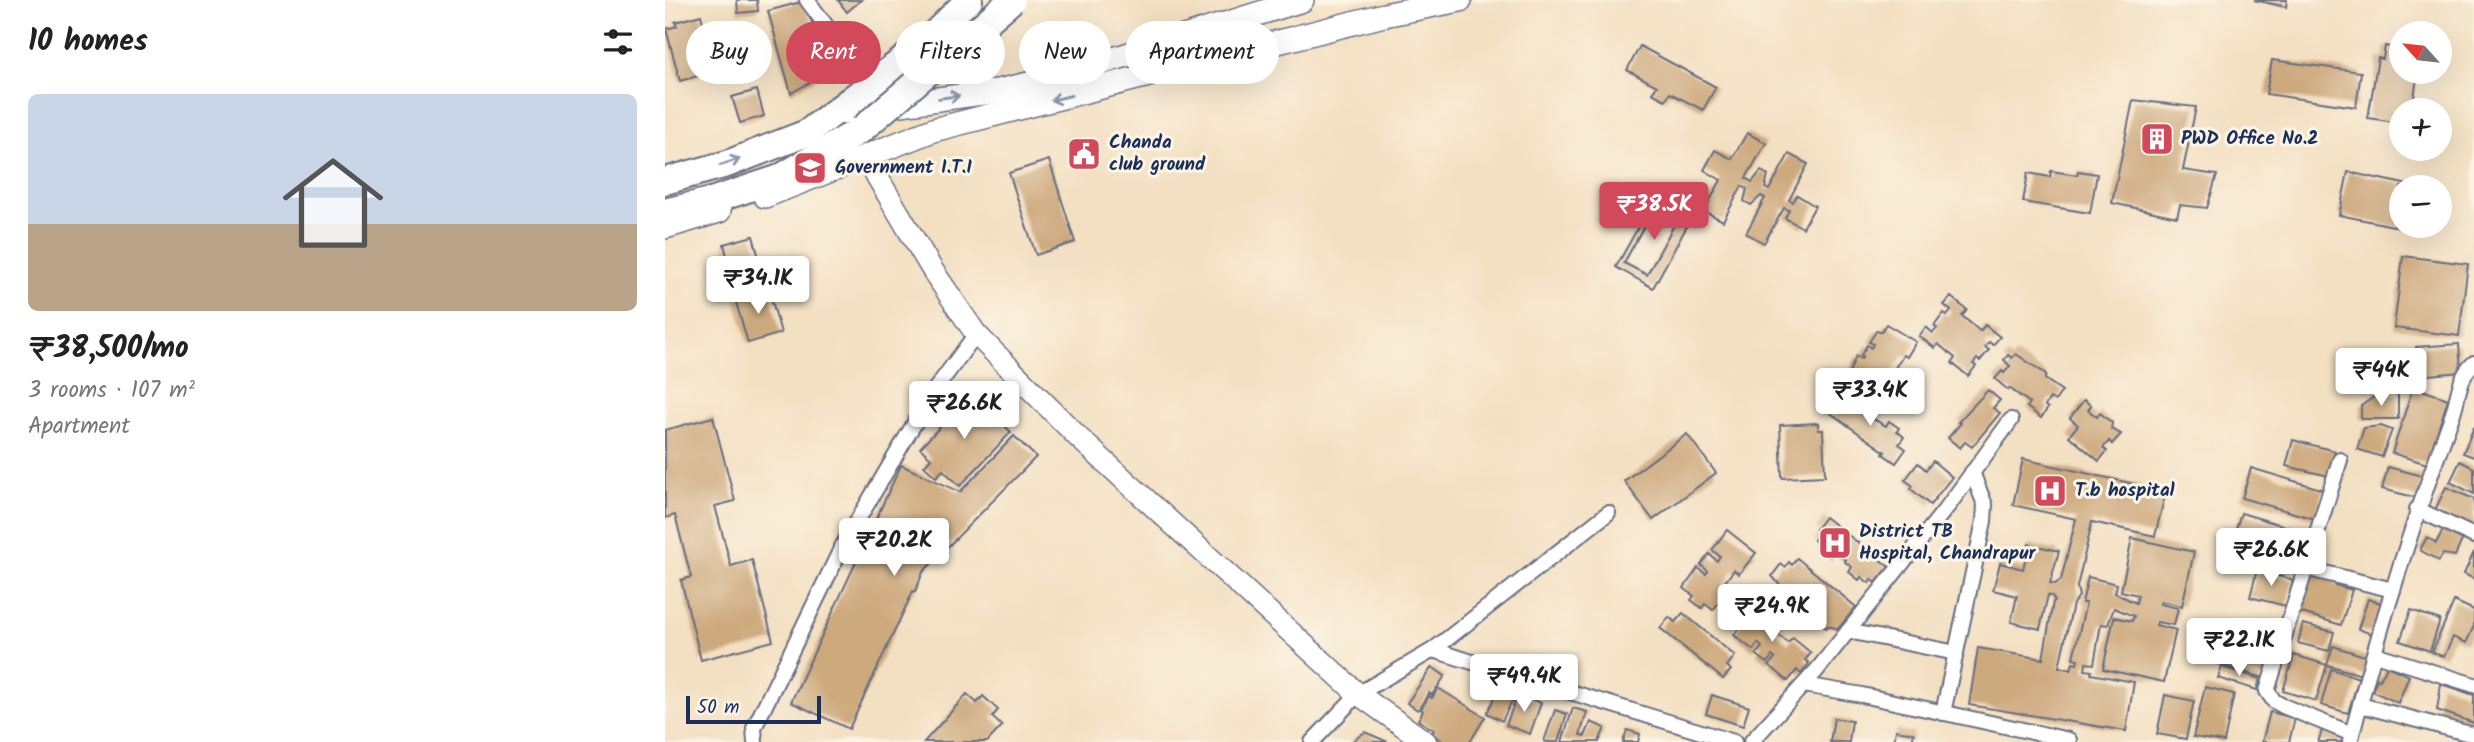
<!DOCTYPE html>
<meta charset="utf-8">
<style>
body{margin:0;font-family:Kalam,sans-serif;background:#f6f6f6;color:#222;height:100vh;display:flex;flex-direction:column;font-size:26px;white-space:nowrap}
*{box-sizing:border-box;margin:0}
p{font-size:23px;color:#767676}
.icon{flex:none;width:38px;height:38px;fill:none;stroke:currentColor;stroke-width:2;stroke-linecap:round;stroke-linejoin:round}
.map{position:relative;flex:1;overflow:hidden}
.details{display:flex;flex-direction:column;background:#fff;width:665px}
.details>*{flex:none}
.top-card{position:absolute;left:21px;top:21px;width:665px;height:63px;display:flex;gap:14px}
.needle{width:46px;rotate:297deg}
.buttons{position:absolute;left:1724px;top:21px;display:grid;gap:14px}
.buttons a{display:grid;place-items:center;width:63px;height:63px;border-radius:50%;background:#fff;box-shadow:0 7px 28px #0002;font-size:35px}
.scale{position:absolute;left:21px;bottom:18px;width:135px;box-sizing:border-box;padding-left:7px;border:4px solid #1b2f5e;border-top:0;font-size:19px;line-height:24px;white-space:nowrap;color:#1b2f5e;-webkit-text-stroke:5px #fcf5e5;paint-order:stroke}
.price{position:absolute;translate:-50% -60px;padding:0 16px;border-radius:7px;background:#fff;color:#222;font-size:23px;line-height:46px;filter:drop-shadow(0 2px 4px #0008)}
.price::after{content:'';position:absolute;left:50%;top:42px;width:21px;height:16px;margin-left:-10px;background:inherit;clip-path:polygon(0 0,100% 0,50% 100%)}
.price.current{background:#d1495b;color:#fff}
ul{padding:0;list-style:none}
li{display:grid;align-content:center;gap:14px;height:371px;padding:0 28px}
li+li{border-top:2px solid #e0e0e0}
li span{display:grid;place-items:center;height:217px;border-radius:10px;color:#555}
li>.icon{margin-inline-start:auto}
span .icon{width:126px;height:126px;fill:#fffc;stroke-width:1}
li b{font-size:30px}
h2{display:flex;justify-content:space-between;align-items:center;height:84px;padding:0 28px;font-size:30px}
.pill{padding:0 24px;border-radius:32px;background:#fff;box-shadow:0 7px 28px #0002;font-size:24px;line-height:63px}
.pill.current{background:#d1495b;color:#fff}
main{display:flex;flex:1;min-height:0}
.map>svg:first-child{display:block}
.building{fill:#cda97e;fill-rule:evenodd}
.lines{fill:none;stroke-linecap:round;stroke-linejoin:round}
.street-casing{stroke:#676d81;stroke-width:18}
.secondary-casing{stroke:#676d81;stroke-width:24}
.primary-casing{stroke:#676d81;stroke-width:26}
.highway-casing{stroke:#676d81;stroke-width:30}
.street{stroke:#fff;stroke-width:14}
.secondary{stroke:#fff;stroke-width:21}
.primary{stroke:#fff;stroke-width:23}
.highway{stroke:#fff;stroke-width:26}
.highway-bridge-casing{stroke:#676d81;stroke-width:30;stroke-linecap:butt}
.highway-bridge{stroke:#fff;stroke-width:26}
.oneway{stroke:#8d97ae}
.labels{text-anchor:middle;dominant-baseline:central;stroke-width:6;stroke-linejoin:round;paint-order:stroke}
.poi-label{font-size:19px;font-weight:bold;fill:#1b2f5e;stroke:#fcf5e5;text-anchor:start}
</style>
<main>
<section class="details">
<h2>10 homes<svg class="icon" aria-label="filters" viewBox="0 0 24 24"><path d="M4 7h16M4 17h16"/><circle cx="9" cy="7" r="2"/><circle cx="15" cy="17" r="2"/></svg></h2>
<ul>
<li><span style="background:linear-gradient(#c9d6e8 60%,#b9a48a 0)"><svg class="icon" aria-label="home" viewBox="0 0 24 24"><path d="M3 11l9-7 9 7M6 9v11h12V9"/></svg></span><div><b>₹38,500/mo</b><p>3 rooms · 107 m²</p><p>Apartment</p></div></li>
</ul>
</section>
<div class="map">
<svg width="1809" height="742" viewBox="0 0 1809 742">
<rect width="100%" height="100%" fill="#fcf5e5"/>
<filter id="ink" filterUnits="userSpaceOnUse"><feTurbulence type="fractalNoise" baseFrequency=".0143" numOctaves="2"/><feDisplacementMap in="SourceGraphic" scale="14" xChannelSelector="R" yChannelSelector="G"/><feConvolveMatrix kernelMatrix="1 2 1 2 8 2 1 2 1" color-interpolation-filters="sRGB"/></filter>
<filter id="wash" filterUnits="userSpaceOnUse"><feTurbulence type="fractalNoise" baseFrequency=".00686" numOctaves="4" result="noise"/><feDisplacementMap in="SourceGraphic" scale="28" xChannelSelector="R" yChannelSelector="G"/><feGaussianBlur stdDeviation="1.57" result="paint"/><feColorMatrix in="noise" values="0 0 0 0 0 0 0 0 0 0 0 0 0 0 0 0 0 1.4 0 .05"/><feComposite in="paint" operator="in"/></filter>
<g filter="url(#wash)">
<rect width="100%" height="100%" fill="#f3dfc1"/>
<g id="blocks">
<!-- building -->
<g class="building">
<polygon points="72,0 92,0 93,11 73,13"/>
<polygon points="173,0 196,0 182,12"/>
<polygon points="1589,0 1622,0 1621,7"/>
<polygon points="136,2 172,67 126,93 103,11"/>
<polygon points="36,15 48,61 33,65 36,75 15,81 1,29 12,26 10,22"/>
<polygon points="975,46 1051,87 1038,110 1005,93 1000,100 987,93 992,86 962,70"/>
<polygon points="1720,46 1736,49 1736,72 1753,72 1747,110 1736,110 1736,123 1703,118 1713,58 1718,59"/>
<polygon points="1607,60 1696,72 1691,107 1601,94"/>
<polygon points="92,90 99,116 75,123 67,97"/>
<polygon points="1468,100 1531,107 1518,170 1552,175 1542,208 1515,205 1512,217 1447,203"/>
<polygon points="1082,133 1101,143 1081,178 1087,182 1096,171 1103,175 1100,188 1104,190 1124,154 1143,164 1124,200 1128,202 1132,195 1150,206 1138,228 1120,218 1124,210 1119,208 1099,243 1081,233 1100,198 1096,196 1086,205 1079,201 1082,189 1077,186 1058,221 1039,211 1056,180 1039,170 1050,150 1067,159"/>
<polygon points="384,160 410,242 371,255 344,173"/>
<polygon points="1386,171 1412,175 1413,171 1432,174 1425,213 1358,202 1363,173 1385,177"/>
<polygon points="1683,172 1748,186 1736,187 1736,226 1759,226 1758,232 1674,215"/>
<path d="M990,197L1027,217L988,288L951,267ZM986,213L1009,225L982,275L959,263Z"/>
<polygon points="88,236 98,273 68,281 59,244"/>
<polygon points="1738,256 1803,264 1794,336 1729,328"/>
<polygon points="104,290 116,333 83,343 70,299"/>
<polygon points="1286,297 1302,310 1297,316 1315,331 1320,325 1335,337 1328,345 1324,342 1320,347 1324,350 1315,361 1312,359 1308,364 1311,366 1303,376 1287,363 1290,358 1273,344 1270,348 1254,336 1261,327 1268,333 1272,328 1269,326 1279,313 1282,316 1286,311 1279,305"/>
<polygon points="1221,324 1251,342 1242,357 1238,355 1227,373 1230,375 1219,394 1216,392 1214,396 1199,387 1204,378 1199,375 1194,384 1182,377 1191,356 1196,359 1198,356 1196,355 1202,345 1206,348 1208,344 1204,342 1212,330 1216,332"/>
<polygon points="1794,344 1796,372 1753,376 1751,347"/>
<polygon points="1351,354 1381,374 1380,379 1397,391 1390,401 1385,398 1380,406 1383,408 1376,418 1362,407 1365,403 1344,388 1343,390 1330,379 1337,371 1339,373 1345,366 1339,360 1343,355 1347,358"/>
<polygon points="1748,387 1783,399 1762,464 1727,453"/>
<polygon points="1323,390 1335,400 1328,408 1335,413 1307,447 1300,442 1295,448 1283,438 1296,423 1293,422"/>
<polygon points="306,394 346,432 295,486 278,470 271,477 259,466 266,458 255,448"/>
<polygon points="1713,394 1733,394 1733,419 1696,419 1696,406"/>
<polygon points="1174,398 1182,404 1186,399 1193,404 1195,401 1205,408 1202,412 1209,417 1208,419 1221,426 1224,421 1234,428 1232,431 1239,437 1234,444 1241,449 1231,463 1218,454 1220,452 1164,412"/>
<polygon points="1419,400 1426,406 1423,410 1432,417 1435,413 1447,423 1446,429 1456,434 1447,444 1444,441 1438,448 1442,451 1434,461 1404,436 1413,425 1405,418"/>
<polygon points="48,417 70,501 50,506 66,566 87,560 108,641 36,660 16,580 26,577 10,515 0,518 0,430"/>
<polygon points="1153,423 1153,430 1158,430 1160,476 1117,478 1115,425"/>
<polygon points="1716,426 1727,430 1717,457 1692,449 1699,428"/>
<polygon points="1809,427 1809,457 1798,453"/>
<polygon points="1022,434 1051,473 988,520 959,481"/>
<polygon points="349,436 371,457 258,572 250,592 248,591 184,729 126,702 236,465 295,492"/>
<polygon points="1628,440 1670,451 1664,476 1621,466"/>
<polygon points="1358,459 1501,491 1490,536 1427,522 1412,587 1414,596 1408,604 1394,667 1406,670 1408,663 1412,664 1413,659 1408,658 1421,603 1417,603 1423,577 1452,584 1450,593 1471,603 1473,595 1456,591 1467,538 1529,552 1517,606 1496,601 1495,604 1513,608 1509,625 1492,622 1491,625 1511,630 1499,682 1438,669 1449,617 1467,621 1469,616 1449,608 1443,625 1436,624 1429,664 1421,663 1420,670 1427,671 1426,674 1469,682 1461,731 1304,705 1313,648 1378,659 1388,602 1390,601 1387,596 1383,595 1375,629 1346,622 1352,596 1328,590 1335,563 1358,569 1364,544 1394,551 1385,583 1390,584 1396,580 1411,519 1348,505"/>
<polygon points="1268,461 1287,477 1265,505 1246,489 1248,486 1240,480 1253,463 1261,470"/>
<polygon points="1795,461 1809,468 1809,494 1785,482"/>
<polygon points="1723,467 1758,476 1753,498 1717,489"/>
<polygon points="1586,468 1659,490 1650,519 1577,498"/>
<polygon points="1781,487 1809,499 1809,529 1769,512"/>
<polygon points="1576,513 1650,535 1640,567 1566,545"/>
<polygon points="1160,517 1224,567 1211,583 1206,579 1204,583 1196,577 1194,580 1184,572 1187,567 1180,562 1181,560 1168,553 1165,557 1154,549 1157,546 1149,540 1155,532 1151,529"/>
<polygon points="1780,526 1799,536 1790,556 1778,554 1774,561 1755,550 1762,537 1771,543"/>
<polygon points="1062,530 1091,553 1074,574 1069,570 1056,587 1062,591 1048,610 1040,604 1037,608 1026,600 1029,596 1019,588 1033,568 1041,574 1043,571 1036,565 1044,554 1052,561 1055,556 1047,550"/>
<polygon points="1809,552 1809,579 1799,574"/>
<polygon points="1132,558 1191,607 1173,629 1163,626 1161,628 1153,622 1151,625 1145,620 1147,618 1142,614 1145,611 1133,601 1131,604 1125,600 1123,603 1111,593 1114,584 1107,576 1116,564 1120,567 1124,562 1127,565"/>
<polygon points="1592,570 1628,580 1621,606 1585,597"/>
<polygon points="1643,572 1671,581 1670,585 1687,590 1676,625 1631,611"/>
<polygon points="1703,599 1718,604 1709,635 1693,629"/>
<polygon points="1789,601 1809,610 1809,626 1801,643 1788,637 1779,657 1767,652"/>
<polygon points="1091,607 1112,625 1108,630 1123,643 1128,638 1146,653 1140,660 1144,663 1136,674 1132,670 1123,681 1104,665 1110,658 1107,656 1102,663 1091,654 1097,647 1093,643 1088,650 1069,635 1077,624 1071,619 1080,609 1086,614"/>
<polygon points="1746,610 1775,620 1765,651 1735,641"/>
<polygon points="1018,613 1070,656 1062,666 1066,670 1058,679 995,628 1004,617 1010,622"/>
<polygon points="1638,624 1669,632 1664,651 1633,643"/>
<polygon points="1549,646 1604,662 1599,678 1544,661"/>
<polygon points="1668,646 1706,658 1700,676 1662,665"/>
<polygon points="1629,655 1662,665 1651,701 1618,691"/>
<polygon points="1722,666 1744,676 1733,703 1707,691 1712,679 1715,680"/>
<polygon points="767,667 780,676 767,695 764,693 753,710 742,703"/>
<polygon points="1557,667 1595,679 1592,690 1553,678"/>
<polygon points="1666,669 1694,678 1683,713 1656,705"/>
<polygon points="1776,684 1809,695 1809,723 1772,710"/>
<polygon points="836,685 851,693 837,721 822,713"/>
<polygon points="1540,687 1569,694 1559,742 1528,737"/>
<polygon points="773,688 820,717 805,742 779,742 767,734 769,730 753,720 758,711 756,709 764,696 767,698"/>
<polygon points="302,694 312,703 318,696 333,710 327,717 337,726 322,742 259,742"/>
<polygon points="853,694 876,703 865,734 841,725"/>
<polygon points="1047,695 1084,707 1078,726 1041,714"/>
<polygon points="1500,695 1529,701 1521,739 1492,734"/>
<polygon points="908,708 922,712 915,735 920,736 926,722 940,728 934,742 897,742"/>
<polygon points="890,710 902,714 893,742 882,742 879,741"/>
<polygon points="1605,712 1630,718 1624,742 1597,742"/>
<polygon points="1169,718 1187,721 1184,742 1165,742"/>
<polygon points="1658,728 1684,737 1682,742 1653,742"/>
<polygon points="962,730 975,734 973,742 958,742"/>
<polygon points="1231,730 1249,733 1247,742 1229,742"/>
<polygon points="700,732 723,742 686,742"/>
</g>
</g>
</g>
<g filter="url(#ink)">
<use href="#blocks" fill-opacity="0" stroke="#676d81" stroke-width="2"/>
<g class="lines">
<defs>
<g id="street">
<polyline points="142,0 205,85"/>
<polyline points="1675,460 1602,691 1609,701 1618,706 1687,734"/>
<polyline points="1752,509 1809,536"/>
<polyline points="1640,568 1728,590"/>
<polyline points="1183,631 1291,653"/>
<polyline points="768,650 1069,742"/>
<polyline points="1710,654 1809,685"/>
<polyline points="1139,685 1197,695 1404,740"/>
<polyline points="1695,705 1809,735"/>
<polyline points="1278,713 1319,521 1320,505 1307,472"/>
<polyline points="90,742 89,728 177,547 266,395 311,334"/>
<polyline points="647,742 693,694 768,650 943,513"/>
<polyline points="1086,742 1152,670 1283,506 1346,420"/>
<path d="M1685,742C1713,632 1747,523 1787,416C1794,397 1793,377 1809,363"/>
</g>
<polyline id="secondary" points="201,158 268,271 311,334 414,438 693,694 761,742"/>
<g id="primary">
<polyline points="168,113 333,91 385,79 637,0"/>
<polyline points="100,196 268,130 719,15 795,0"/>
<polyline points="0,227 54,211"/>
</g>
<g id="highway">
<polyline points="0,181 62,164 142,133 259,44 304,0"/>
<polyline points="0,212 46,201 115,178 197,129"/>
</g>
</defs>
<!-- street casing -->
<use href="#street" class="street-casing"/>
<!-- secondary casing -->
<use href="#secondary" class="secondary-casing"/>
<!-- primary casing -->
<use href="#primary" class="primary-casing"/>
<!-- highway casing -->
<use href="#highway" class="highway-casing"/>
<!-- street -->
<use href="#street" class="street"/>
<!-- secondary -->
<use href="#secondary" class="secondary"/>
<!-- primary -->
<use href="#primary" class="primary"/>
<!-- highway -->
<use href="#highway" class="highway"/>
<defs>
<polyline id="highway-bridge" points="197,129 347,0"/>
</defs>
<!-- highway-bridge casing -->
<use href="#highway-bridge" class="highway-bridge-casing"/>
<!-- highway-bridge -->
<use href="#highway-bridge" class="highway-bridge"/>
</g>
<!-- one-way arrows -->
<defs><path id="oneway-shaft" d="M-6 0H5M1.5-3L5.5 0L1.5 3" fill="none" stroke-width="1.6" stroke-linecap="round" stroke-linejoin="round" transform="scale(1.75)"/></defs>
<g class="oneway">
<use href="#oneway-shaft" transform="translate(284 97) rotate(-8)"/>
<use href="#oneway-shaft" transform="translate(396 98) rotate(166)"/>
<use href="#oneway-shaft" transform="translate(65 162) rotate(-19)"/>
</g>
</g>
<!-- icons -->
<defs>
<symbol id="building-square" viewBox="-11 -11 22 22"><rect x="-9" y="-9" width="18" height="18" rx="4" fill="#d1495b" stroke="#fcf5e5"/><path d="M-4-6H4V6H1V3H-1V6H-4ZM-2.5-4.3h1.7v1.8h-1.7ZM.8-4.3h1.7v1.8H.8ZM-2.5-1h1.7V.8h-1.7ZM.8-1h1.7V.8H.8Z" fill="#fff"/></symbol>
<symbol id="civic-square" viewBox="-11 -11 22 22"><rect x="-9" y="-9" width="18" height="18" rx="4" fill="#d1495b" stroke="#fcf5e5"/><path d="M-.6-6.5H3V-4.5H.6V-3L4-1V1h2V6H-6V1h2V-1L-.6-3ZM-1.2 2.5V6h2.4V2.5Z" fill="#fff"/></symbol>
<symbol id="school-square" viewBox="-11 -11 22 22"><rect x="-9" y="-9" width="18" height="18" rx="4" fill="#d1495b" stroke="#fcf5e5"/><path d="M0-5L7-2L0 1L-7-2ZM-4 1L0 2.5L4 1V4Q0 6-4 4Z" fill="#fff"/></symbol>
<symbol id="hospital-square" viewBox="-11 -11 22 22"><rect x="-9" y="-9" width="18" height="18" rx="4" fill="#d1495b" stroke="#fcf5e5"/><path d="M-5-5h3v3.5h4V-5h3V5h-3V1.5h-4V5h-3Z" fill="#fff"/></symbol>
</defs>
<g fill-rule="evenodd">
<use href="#building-square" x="1473" y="120" width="38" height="38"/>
<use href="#civic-square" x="400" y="135" width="38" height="38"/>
<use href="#school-square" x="126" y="149" width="38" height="38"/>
<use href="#hospital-square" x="1366" y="472" width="38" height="38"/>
<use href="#hospital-square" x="1151" y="524" width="38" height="38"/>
</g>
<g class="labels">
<!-- poi labels -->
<g class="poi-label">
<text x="1516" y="139">PWD Office No.2</text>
<text x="444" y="143">Chanda<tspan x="444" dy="22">club ground</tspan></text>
<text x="170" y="168">Government I.T.I</text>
<text x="1410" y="491">T.b hospital</text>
<text x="1194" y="532">District TB<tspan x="1194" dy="22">Hospital, Chandrapur</tspan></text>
</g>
</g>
</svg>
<div class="buttons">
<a><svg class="needle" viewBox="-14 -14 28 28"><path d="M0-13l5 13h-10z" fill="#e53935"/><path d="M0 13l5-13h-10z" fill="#767676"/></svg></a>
<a>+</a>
<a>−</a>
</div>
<div class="scale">50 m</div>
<b class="price current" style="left:989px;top:242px">₹38.5K</b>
<b class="price" style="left:93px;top:316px">₹34.1K</b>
<b class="price" style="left:1716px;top:408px">₹44K</b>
<b class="price" style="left:1205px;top:428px">₹33.4K</b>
<b class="price" style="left:299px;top:441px">₹26.6K</b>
<b class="price" style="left:229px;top:578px">₹20.2K</b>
<b class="price" style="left:1606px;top:588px">₹26.6K</b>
<b class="price" style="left:1107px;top:644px">₹24.9K</b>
<b class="price" style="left:1574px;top:678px">₹22.1K</b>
<b class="price" style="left:859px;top:714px">₹49.4K</b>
<div class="top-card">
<a class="pill">Buy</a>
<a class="pill current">Rent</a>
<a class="pill">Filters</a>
<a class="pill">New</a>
<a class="pill">Apartment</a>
</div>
</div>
</main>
